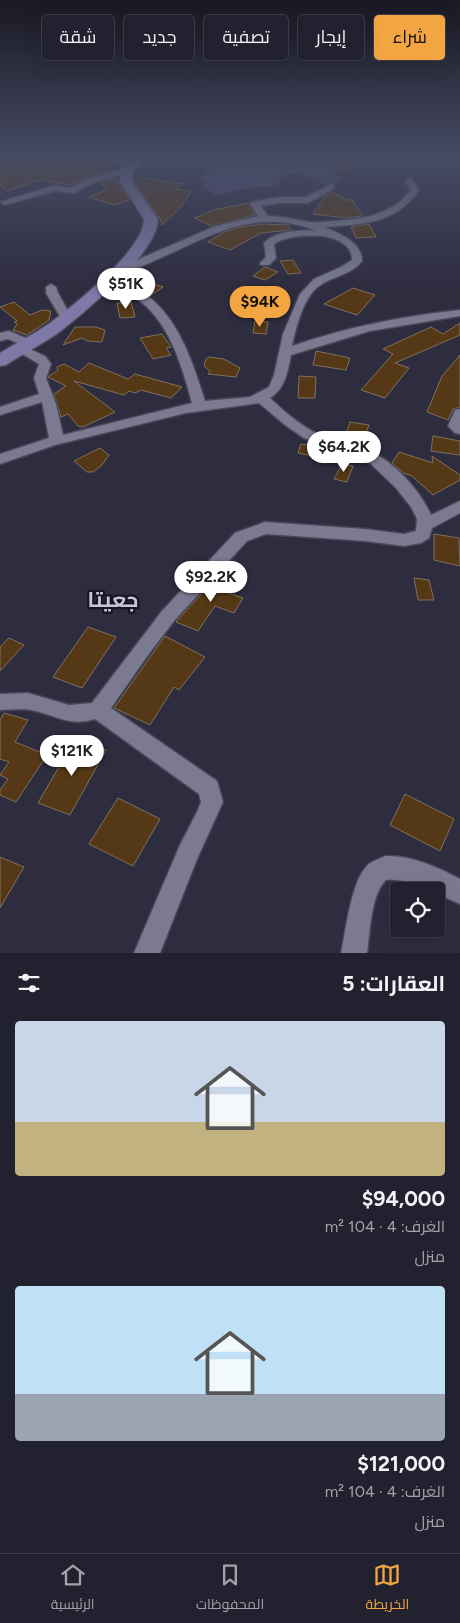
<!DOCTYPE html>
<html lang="ar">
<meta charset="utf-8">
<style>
body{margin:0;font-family:Figtree,Cairo,sans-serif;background:#2e2e3b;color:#f1f3f6;direction:rtl;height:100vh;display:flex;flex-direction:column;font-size:19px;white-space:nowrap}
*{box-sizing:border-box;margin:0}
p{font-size:16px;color:#a2a3aa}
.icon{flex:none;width:28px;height:28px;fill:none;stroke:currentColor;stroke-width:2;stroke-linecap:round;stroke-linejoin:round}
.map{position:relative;height:953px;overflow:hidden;direction:ltr}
.panel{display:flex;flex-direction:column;background:#22212f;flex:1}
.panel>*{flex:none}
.hud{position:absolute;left:15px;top:15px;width:430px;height:45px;direction:rtl;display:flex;gap:10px}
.fabs{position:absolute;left:390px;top:882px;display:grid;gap:10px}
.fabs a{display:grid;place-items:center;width:55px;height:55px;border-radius:5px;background:#22212f;box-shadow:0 5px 20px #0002,0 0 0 1px #3f3e4b;font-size:25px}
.price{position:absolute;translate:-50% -42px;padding:0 11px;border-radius:18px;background:#fff;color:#222;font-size:16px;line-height:32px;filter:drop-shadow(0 1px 2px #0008)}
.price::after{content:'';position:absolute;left:50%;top:30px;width:15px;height:11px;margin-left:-8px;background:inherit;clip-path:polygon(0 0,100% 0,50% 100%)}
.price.on{background:#f2a541;color:#111}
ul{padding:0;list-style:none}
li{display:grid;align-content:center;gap:10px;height:265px;padding:0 15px}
li span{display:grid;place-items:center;height:155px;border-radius:5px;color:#555}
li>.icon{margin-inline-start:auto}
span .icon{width:90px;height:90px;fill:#fffc;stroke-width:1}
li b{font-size:21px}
h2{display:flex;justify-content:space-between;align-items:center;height:60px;padding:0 15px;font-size:21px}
.chip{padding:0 18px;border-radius:5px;background:#22212f;box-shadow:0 5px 20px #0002,0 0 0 1px #3f3e4b;font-size:18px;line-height:45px}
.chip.on{background:#f2a541;color:#111}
.tab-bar{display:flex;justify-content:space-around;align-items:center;height:70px;border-top:1px solid #3f3e4b;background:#22212f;font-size:14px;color:#a2a3aa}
.tab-bar a{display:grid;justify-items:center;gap:2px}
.tab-bar .on{color:#f2a541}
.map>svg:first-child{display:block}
.green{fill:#4e4a75}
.building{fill:#553916;stroke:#80705e}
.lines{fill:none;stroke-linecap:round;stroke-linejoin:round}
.street-casing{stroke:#494757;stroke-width:3}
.secondary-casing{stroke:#494757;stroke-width:3}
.street{fill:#7b7a90;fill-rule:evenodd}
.secondary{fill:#7e79a6;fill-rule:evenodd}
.labels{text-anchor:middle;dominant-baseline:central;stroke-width:4.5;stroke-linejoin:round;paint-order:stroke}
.quarter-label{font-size:21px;font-weight:bold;fill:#c6c5dd;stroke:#16161e}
</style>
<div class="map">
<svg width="460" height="953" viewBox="0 0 460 953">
<rect width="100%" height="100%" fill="#2e2c3f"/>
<!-- green -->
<g class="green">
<path d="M254,155H308L339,175V181L327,185C314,179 281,162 278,187H256L215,195L203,188L206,181H198C210,165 232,162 251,160Z"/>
<polygon points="256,293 277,293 276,315 254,314"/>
</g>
<!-- building -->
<g class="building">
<polygon points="0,155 105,155 116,164 111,170 92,174 71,185 40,180 7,191 0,186"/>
<polygon points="342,155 359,157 348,171 332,169"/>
<polygon points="140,177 182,184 176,189 191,191 180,208 162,225 160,218 134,182"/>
<polygon points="116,178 118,179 118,183 129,200 114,205 89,197 107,190 100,183"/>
<polygon points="332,192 347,200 352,200 363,216 347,218 313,214 325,196"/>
<polygon points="248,203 255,215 211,226 195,218 213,210"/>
<polygon points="264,224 288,225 291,230 261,233 230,250 208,242 224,232 241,227"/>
<polygon points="369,224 376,237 356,238 351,227"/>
<polygon points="293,260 296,265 301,273 288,274 280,261"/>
<polygon points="265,267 278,272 265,280 253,276"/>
<polygon points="151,283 163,287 150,296 142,290"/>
<polygon points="353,288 375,295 357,315 324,304"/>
<polygon points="130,298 135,317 120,318 117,303 124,303"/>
<polygon points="14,302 30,315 42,310 51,311 49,320 27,335 13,330 17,324 14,322 17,321 0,307"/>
<polygon points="255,321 268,322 266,334 253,333"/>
<polygon points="460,323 460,335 395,363 409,368 385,398 361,390 393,354 383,349 431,327 443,334"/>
<polygon points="75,327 96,327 105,330 102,342 87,341 82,338 63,345"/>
<polygon points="162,334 171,347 166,348 171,355 153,359 140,338"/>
<polygon points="316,351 350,358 346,370 313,365"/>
<polygon points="460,355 460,407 453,409 448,420 427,412 442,376"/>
<polygon points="209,357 224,359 240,368 236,377 208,374 210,371 204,366 206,359"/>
<polygon points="89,363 128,379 135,374 182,387 171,398 141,390 135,393 129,391 124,395 74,381 115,412 83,427 78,426 68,414 61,417 54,394 66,386 48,377 58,370 57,367 64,364 79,372"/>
<polygon points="299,376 316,377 315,398 298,398"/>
<polygon points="350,422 369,425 363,441 345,436"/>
<polygon points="433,436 460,441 460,455 431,451"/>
<polygon points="301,444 321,447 321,458 298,453"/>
<polygon points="100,448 109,455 102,465 93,472 87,472 74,461"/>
<polygon points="399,452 433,463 432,456 460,475 460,480 433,495 412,476 404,473 392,463"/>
<polygon points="342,464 353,466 347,482 334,479"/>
<polygon points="434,534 459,538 460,566 434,560"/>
<polygon points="218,575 235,582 228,593 243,598 234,613 215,606 198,631 176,622"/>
<polygon points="414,578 429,580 434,600 418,600"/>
<polygon points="88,627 116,637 82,688 53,677"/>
<polygon points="165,636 205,657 179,690 174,687 150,725 114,708"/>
<polygon points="9,638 24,645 0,671 0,647"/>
<polygon points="4,713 28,720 15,742 47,755 16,802 0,795 0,790 8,779 0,775 9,762 0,759 0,720"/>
<polygon points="75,739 106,750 70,815 38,803"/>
<polygon points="405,794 454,819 440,851 390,825"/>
<polygon points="118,798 160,819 133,866 89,844"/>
<polygon points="0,857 24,867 0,908"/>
</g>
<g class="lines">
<defs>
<g id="street">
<polygon points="141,155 151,155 131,172 95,182 74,193 55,191 5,205 0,202 55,185 70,188 89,178 125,168"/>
<path d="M409,178L412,179L419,190C396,224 363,224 325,227C340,234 362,242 362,261C352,274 335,276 322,284C304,294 296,327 292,346C347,327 403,316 460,310V316L370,331L291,355C288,371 285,389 270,398C284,411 298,424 316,433C332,441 350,444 367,450C393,460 420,490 431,515L460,501V513L432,528L429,538L421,543L404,546L365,541L266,534L247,541L174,621L148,655L111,708L217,781L223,802L197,859L160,953H134L180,845L197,812L201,802L199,794L95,719C69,727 56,715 31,710C21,708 10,710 0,710V694L28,693L69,705L92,703L162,611L235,533L265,522L365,529L404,534L416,531L417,519L411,507L396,488L371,464L357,457L304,438L285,425L259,403L186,413L55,445L0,464V454L49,438L42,402L0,415V407L39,394L34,378L39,364L14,349L16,346H24L8,339L0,341V333L9,331L33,341L35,344L33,347H25L45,356L51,364L46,378L56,404L63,435L192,403C182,366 169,319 134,297C125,291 113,288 102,284L101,282L106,279C118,282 132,286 142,292C178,315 193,363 205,401L250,397L269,387L274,375L283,334L300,294L314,279L341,267L352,260C352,229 292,232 274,244L276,258L269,265H261L260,263L266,257L264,243C276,230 299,231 315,230C242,203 193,249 126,272H118L117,270L118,268L216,226L258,216L250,204L252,202L279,197H306L331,184L334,185V189L308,203H279L261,206L268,216C283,216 296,220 310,222C317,223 326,221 334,221C363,219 392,215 411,190L405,181Z"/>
<polygon points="51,284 56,287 58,293 72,318 70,320 62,320 46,293 46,287"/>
<polygon points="460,409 460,434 455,433 448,426 455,410"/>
<path d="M385,856C412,855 437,867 460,879V904C435,894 415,878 386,880C371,894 370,932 367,953H341C346,931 351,880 368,865C372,861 380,859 385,856Z"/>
</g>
<path id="secondary" d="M107,155H122L134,164L132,182L158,219C158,252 87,310 62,330C45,343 24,353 6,365L0,366V353C16,343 34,334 50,323C74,305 144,250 144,219L120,182L122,165Z"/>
</defs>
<!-- street casing -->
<use href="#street" class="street-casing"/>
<!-- secondary casing -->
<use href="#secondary" class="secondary-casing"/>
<!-- street -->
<use href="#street" class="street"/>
<!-- secondary -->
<use href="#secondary" class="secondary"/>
</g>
<!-- sky -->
<linearGradient id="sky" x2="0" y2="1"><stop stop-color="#191823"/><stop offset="0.54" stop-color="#464b63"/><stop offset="1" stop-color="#464b63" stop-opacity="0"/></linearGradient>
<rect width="460" height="289" fill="url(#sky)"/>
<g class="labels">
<!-- quarter labels -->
<g class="quarter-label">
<text x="113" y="599">جعيتا</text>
</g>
</g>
</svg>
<div class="fabs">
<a><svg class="icon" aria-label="locate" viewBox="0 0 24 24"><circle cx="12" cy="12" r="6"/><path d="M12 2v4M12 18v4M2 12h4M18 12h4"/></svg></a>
</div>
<b class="price" style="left:126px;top:310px">$51K</b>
<b class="price on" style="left:260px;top:328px">$94K</b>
<b class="price" style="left:344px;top:473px">$64.2K</b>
<b class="price" style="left:211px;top:603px">$92.2K</b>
<b class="price" style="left:72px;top:777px">$121K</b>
<div class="hud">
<a class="chip on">شراء</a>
<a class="chip">إيجار</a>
<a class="chip">تصفية</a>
<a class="chip">جديد</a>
<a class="chip">شقة</a>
</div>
</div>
<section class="panel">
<h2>العقارات: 5<svg class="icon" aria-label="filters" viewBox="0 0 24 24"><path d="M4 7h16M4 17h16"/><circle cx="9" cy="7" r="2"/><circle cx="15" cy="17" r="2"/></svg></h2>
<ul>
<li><span style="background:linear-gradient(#c9d6e8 65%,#c2b280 0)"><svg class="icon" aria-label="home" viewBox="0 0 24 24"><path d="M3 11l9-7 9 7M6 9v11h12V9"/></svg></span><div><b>$94,000</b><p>الغرف: 4 · 104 m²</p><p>منزل</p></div></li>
<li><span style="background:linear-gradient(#bfe0f5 70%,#9aa5b1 0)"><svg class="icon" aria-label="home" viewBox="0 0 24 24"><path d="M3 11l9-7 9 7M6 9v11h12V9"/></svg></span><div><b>$121,000</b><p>الغرف: 4 · 104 m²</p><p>منزل</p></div></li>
</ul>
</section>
<nav class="tab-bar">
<a class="on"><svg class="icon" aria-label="map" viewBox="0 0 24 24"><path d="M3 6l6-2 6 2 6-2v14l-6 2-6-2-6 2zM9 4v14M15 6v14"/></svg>الخريطة</a>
<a><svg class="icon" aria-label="saved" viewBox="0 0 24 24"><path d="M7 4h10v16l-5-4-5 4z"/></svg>المحفوظات</a>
<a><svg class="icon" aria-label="home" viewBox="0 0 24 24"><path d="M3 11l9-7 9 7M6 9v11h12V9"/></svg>الرئيسية</a>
</nav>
